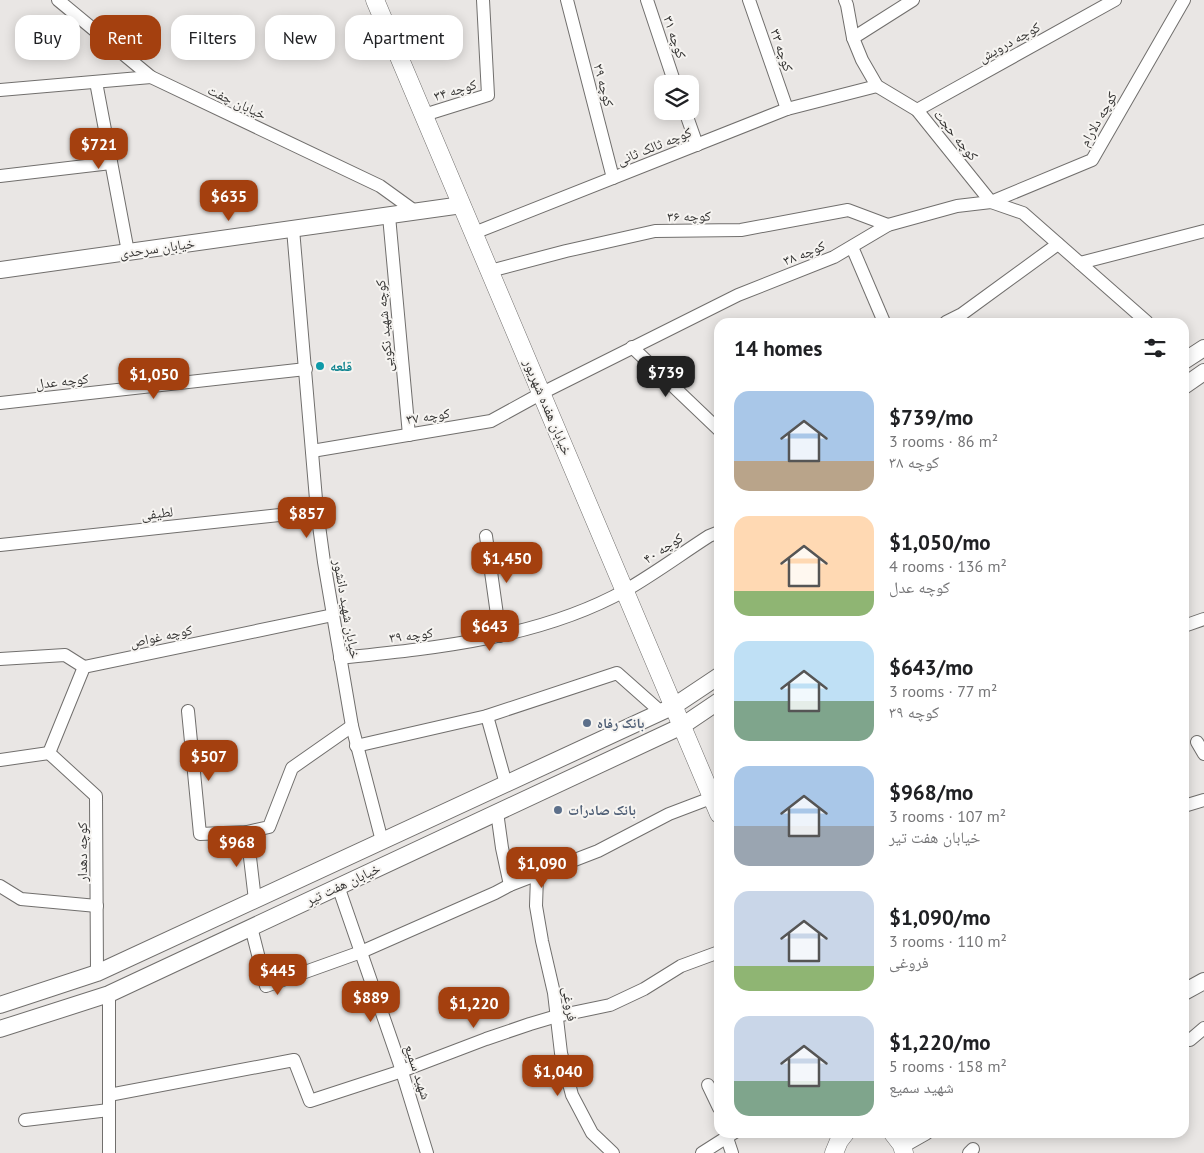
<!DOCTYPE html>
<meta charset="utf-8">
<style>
body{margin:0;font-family:"PT Sans","Noto Naskh Arabic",sans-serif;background:#f2f2f2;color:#202124;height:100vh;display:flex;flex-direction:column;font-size:19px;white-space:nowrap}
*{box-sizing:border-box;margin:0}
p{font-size:16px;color:#757577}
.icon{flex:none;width:28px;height:28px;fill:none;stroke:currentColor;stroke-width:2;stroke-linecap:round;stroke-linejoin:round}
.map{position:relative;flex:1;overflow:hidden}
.side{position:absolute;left:714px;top:318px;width:475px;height:820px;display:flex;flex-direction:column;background:#fff;border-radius:15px;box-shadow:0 2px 12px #0003}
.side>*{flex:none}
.banner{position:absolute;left:15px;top:15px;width:475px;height:45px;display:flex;gap:10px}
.tools{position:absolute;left:654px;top:75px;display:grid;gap:10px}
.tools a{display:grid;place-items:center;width:45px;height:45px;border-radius:10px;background:#fff;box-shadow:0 2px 12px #0003;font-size:25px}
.price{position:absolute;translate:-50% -42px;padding:0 11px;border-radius:10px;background:#a4400f;color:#fff;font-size:16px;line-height:32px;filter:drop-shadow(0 1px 2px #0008)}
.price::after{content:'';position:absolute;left:50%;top:30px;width:15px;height:11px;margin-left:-8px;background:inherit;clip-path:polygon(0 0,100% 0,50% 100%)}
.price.current{background:#222;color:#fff}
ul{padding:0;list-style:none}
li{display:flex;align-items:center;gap:15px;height:125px;padding:0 20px}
li span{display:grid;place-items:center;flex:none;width:140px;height:100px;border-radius:15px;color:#555}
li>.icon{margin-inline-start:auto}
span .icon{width:60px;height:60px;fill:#fffc;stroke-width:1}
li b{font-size:21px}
h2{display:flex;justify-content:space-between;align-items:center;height:60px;padding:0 20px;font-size:21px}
.tag{padding:0 18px;border-radius:15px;background:#fff;box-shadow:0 2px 12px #0003;font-size:18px;line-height:45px}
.tag.current{background:#a4400f;color:#fff}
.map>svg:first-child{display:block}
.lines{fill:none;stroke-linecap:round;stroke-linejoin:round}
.minor-casing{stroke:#716f6d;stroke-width:14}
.tertiary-casing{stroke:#716f6d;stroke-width:18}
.secondary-casing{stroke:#716f6d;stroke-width:19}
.minor{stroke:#fff;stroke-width:12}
.tertiary{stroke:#fff;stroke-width:16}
.secondary{stroke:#fff;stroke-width:18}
.culture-dot{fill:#0f9aa8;stroke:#f6f4f1;stroke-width:2}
.service-dot{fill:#5c6f8a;stroke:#f6f4f1;stroke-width:2}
.labels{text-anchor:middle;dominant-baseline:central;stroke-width:4;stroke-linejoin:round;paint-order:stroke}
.street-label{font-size:14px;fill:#343332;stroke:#f6f4f1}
.culture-label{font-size:14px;font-weight:bold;fill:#0d838f;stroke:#f6f4f1;text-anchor:start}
.service-label{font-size:14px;font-weight:bold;fill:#4e5e75;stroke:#f6f4f1;text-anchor:start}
</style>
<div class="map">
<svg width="1204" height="1153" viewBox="0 0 1204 1153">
<rect width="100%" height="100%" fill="#e9e6e4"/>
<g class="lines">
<defs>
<g id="minor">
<polyline points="58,0 151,77 380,186 416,212"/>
<polyline points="567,0 613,178"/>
<polyline points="647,0 675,84"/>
<polyline points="749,0 787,109"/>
<polyline points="845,0 847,5 853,38 862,60 877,86 917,110 991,202 1023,213 1147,322"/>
<polyline points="853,38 913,0"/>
<polyline points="96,82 128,252"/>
<polyline points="0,90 151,77"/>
<polyline points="917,110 1115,0"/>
<polyline points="685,111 697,145"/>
<polyline points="424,115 488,95 483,0"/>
<polyline points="0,176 111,163"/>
<polyline points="389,216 409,435"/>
<polyline points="293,229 317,511 324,562 352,726 382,841"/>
<polyline points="474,233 787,109 877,86"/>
<polyline points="852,247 884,322"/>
<polyline points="1080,263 1204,231"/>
<polyline points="490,271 566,251 655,231 741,230 848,210 888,225"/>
<polyline points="946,322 962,314 1058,244"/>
<polyline points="632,347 719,430"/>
<polyline points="0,403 306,369"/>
<polyline points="312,451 491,421 542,393 738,295 834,257 888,225 957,206 991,202 1092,160 1184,0"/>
<polyline points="486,536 500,636"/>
<polyline points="0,545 317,511"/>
<polyline points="1184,626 1204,619"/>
<path d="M340,658C436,648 540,638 626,590C654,574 681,554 709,536L719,532"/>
<polyline points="0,659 65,655 84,667"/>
<polyline points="188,711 200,834 247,832 269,827 292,768 352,726"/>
<polyline points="487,716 506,784"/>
<polyline points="1197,742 1204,754"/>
<polyline points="356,746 487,716 617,673 661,712"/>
<polyline points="49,753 84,667 333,615"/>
<polyline points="49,753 96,796 97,973"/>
<polyline points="0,760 49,753"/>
<polyline points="1184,806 1204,800"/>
<polyline points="497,812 502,848 510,885"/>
<polyline points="247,832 255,900"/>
<polyline points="537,876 536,906 542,941 554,993 561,1053 572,1095 592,1133 613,1153"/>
<polyline points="0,886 21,899 97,906"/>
<polyline points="338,886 399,1062 427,1153"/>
<polyline points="251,927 266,986 361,952 495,893 510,885 598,851 669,814 719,795"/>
<polyline points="109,994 109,1153"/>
<polyline points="1190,1040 1204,1028"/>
<polyline points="708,1085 719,1108"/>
<polyline points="109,1095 294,1060 310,1101 402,1071 486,1039 530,1024 557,1016 610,1005 644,989 681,966 719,952"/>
<polyline points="25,1120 109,1110"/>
<polyline points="727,1138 732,1153"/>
<polyline points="702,1153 735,1132"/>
<polyline points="969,1153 973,1149"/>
</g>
<g id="tertiary">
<polyline points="0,270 462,205"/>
<polyline points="1184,361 1204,348"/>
<polyline points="1184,386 1204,372"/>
<polyline points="1184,992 1204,981"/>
<polyline points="0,1005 97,973 674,706 719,676"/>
<polyline points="0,1029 109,994 682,726 719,701"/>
<polyline points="902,1145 925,1132"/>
</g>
<g id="secondary">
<polyline points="375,0 719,814"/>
<polyline points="892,1132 902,1145 904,1153"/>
<polyline points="834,1153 839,1141 846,1132"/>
</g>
</defs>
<!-- minor casing -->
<use href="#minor" class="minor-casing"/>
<!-- tertiary casing -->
<use href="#tertiary" class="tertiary-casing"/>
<!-- secondary casing -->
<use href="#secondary" class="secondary-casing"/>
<!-- minor -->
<use href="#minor" class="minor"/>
<!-- tertiary -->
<use href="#tertiary" class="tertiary"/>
<!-- secondary -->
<use href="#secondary" class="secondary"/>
</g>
<!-- markers -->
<circle class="culture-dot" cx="320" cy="366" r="5"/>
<g class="service-dot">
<circle cx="587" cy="723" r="5"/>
<circle cx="558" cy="810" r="5"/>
</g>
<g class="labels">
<!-- street labels -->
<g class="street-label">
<text transform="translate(675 37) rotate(71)">کوچه ۳۱</text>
<text transform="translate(1009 42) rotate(-29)">کوچه درویش</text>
<text transform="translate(782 50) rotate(71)">کوچه ۳۳</text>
<text transform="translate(604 85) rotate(75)">کوچه ۲۹</text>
<text transform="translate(455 90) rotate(-17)">کوچه ۳۴</text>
<text transform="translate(237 102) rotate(25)">خیابان چفت</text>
<text transform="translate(1098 119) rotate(-60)">کوچه دلارام</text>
<text transform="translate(956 135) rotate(51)">کوچه حجت</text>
<text transform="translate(654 146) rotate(-22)">کوچه ثالک ثانی</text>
<text transform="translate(689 216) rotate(-1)">کوچه ۳۶</text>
<text transform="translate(157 248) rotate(-8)">خیابان سرحدی</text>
<text transform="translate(804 253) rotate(-22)">کوچه ۳۸</text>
<text transform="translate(384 326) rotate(-95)">کوچه شهید نکویی</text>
<text transform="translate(62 381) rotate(-6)">کوچه عدل</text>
<text transform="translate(548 407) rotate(67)">خیابان هفده شهریور</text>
<text transform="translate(428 416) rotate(-9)">کوچه ۳۷</text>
<text transform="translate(157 513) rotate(-6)">لطیفی</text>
<text transform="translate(663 548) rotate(-33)">کوچه ۴۰</text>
<text transform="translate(347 609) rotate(80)">خیابان شهید دانشور</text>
<text transform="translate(411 635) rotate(-7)">کوچه ۳۹</text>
<text transform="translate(161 636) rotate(-12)">کوچه غواص</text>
<text transform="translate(82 852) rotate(-90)">کوچه دهدار</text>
<text transform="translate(343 884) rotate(-25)">خیابان هفت تیر</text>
<text transform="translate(570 1004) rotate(82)">فروغی</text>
<text transform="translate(418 1072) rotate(72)">شهید سمیع</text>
</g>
<!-- culture labels -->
<g class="culture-label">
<text x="330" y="366">قلعه</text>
</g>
<!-- service labels -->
<g class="service-label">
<text x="597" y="723">بانک رفاه</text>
<text x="568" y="810">بانک صادرات</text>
</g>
</g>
</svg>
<div class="tools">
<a><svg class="icon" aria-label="layers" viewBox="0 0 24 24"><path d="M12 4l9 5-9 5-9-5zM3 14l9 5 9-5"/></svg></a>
</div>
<b class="price" style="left:99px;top:170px">$721</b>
<b class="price" style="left:229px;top:222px">$635</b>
<b class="price current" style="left:666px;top:398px">$739</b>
<b class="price" style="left:154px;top:400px">$1,050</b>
<b class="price" style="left:307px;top:539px">$857</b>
<b class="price" style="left:507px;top:584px">$1,450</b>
<b class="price" style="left:490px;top:652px">$643</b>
<b class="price" style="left:209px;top:782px">$507</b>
<b class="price" style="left:237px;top:868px">$968</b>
<b class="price" style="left:542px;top:889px">$1,090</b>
<b class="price" style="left:278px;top:996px">$445</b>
<b class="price" style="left:371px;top:1023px">$889</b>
<b class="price" style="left:474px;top:1029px">$1,220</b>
<b class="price" style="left:558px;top:1097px">$1,040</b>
<div class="banner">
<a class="tag">Buy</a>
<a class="tag current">Rent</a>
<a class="tag">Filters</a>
<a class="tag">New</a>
<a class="tag">Apartment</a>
</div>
<section class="side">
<h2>14 homes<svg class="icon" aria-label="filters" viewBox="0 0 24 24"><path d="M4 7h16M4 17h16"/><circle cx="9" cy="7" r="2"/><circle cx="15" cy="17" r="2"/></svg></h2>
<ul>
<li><span style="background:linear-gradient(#a9c7e8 70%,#b9a48a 0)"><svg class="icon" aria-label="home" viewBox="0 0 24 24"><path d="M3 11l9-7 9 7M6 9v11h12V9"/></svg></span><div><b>$739/mo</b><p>3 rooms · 86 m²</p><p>کوچه ۳۸</p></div></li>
<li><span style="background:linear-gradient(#ffd9b3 75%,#8fb573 0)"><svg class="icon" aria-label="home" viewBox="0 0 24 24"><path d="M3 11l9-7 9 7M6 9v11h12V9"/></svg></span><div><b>$1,050/mo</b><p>4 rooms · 136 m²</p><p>کوچه عدل</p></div></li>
<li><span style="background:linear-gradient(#bfe0f5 60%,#7fa58c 0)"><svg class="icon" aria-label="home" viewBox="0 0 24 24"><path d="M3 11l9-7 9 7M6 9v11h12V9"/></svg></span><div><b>$643/mo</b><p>3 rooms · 77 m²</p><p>کوچه ۳۹</p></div></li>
<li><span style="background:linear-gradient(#a9c7e8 60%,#9aa5b1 0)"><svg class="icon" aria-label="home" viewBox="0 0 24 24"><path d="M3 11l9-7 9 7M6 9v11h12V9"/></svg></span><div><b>$968/mo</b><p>3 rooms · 107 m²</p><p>خیابان هفت تیر</p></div></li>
<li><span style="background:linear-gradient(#c9d6e8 75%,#8fb573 0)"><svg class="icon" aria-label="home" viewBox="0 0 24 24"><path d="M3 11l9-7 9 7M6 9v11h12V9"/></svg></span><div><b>$1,090/mo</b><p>3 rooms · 110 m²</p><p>فروغی</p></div></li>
<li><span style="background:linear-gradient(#c9d6e8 65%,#7fa58c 0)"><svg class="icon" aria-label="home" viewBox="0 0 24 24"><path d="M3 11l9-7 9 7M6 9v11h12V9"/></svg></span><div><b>$1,220/mo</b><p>5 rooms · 158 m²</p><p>شهید سمیع</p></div></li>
</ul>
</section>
</div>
